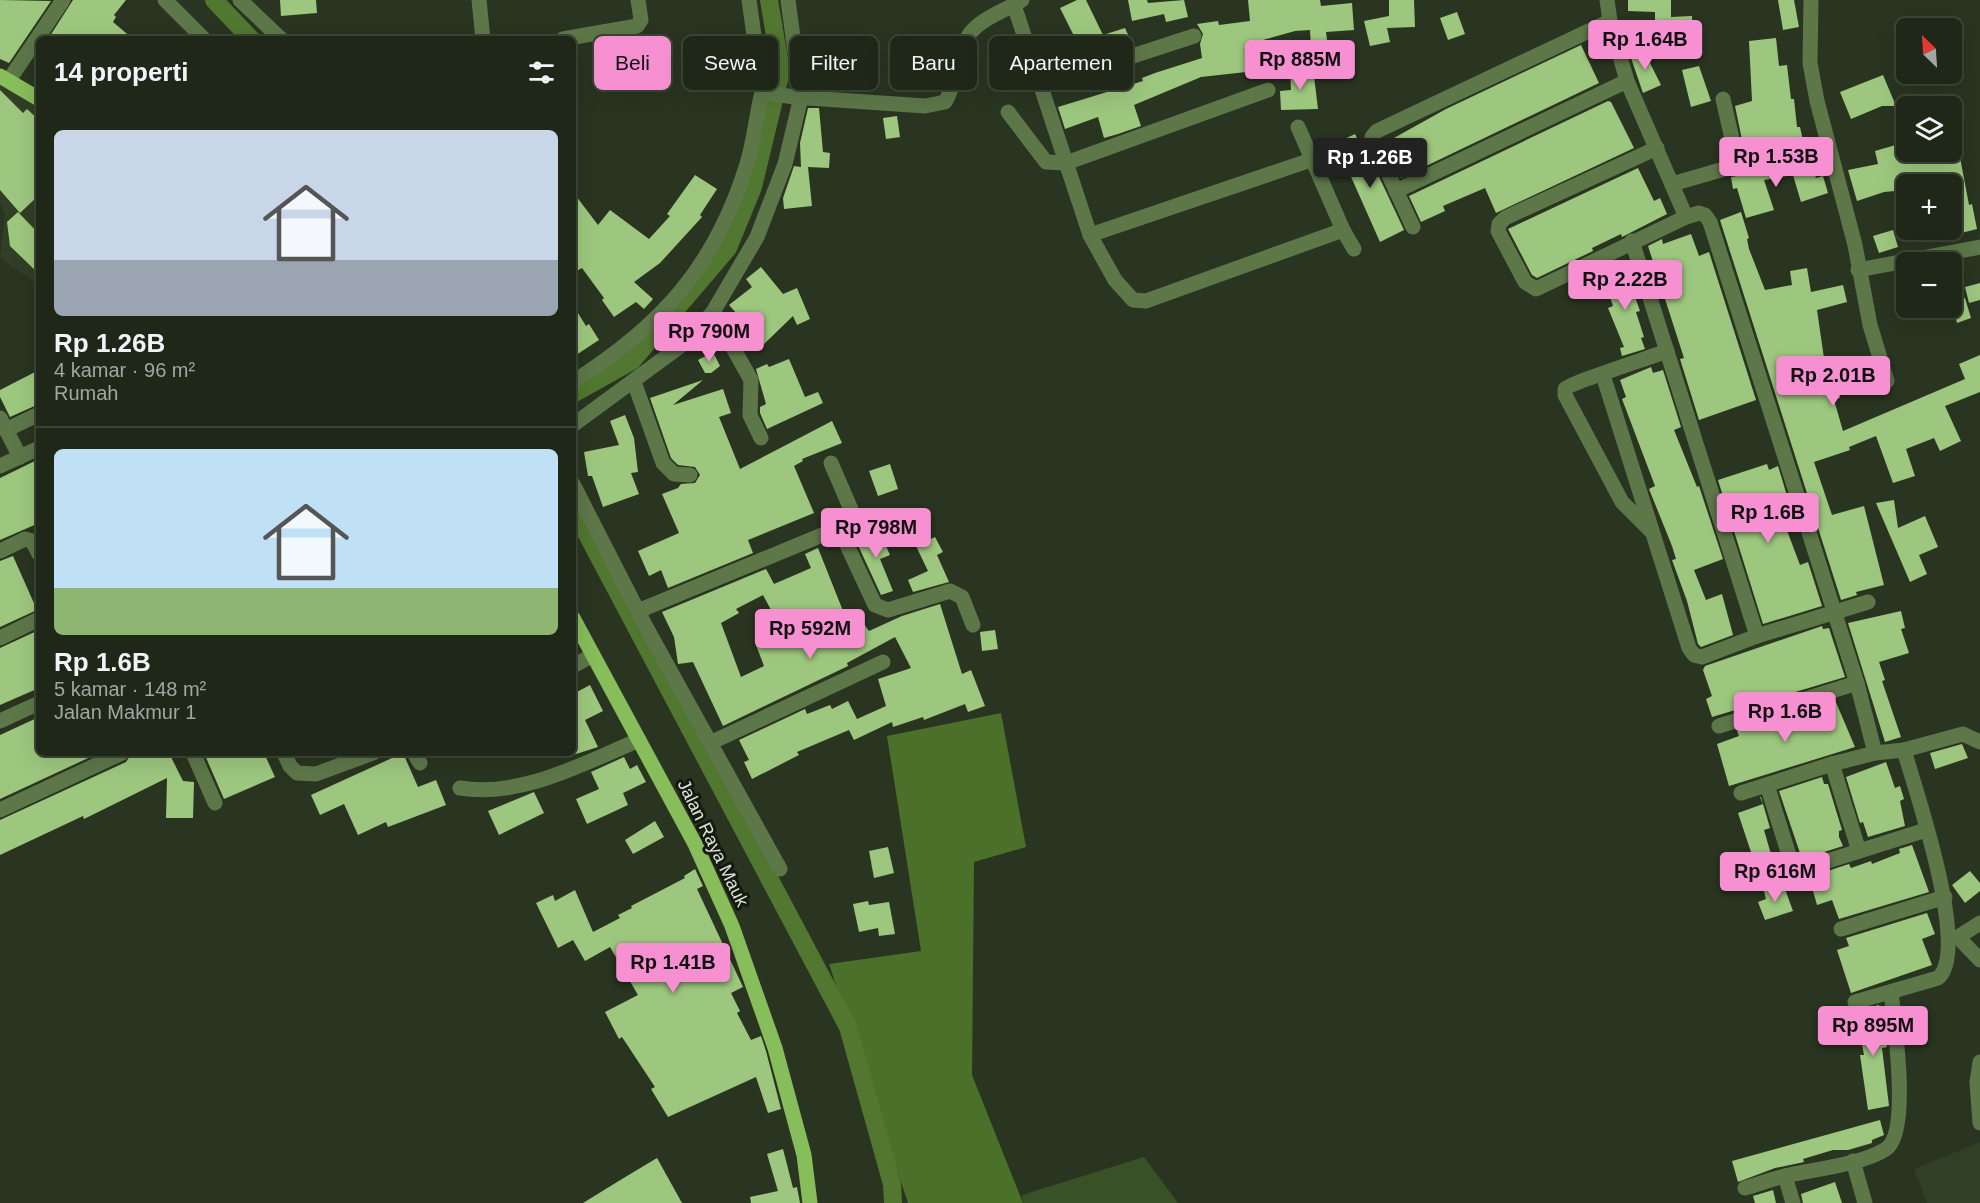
<!DOCTYPE html>
<html lang="id">
<meta charset="utf-8">
<style>
body{margin:0;font-family:Helvetica,sans-serif;background:#273021;color:#f1f3f6;height:100vh;display:flex;flex-direction:column;font-size:22px;white-space:nowrap}
*{box-sizing:border-box;margin:0}
p{font-size:20px;color:#a1a6a2}
.icon{flex:none;width:33px;height:33px;fill:none;stroke:currentColor;stroke-width:2;stroke-linecap:round;stroke-linejoin:round}
.map{position:relative;flex:1;overflow:hidden}
.side{position:absolute;left:36px;top:36px;width:540px;height:720px;display:flex;flex-direction:column;background:#1f2818;border-radius:9px;box-shadow:0 6px 24px #0002,0 0 0 2px #3c4437}
.side>*{flex:none}
.top-card{position:absolute;left:594px;top:36px;width:570px;height:54px;display:flex;gap:12px}
.needle{width:39px;rotate:335deg}
.controls{position:absolute;left:1896px;top:18px;display:grid;gap:12px}
.controls a{display:grid;place-items:center;width:66px;height:66px;border-radius:9px;background:#1f2818;box-shadow:0 6px 24px #0002,0 0 0 2px #3c4437;font-size:30px}
.price{position:absolute;translate:-50% -51px;padding:0 14px;border-radius:6px;background:#f690d0;color:#111;font-size:20px;line-height:39px;filter:drop-shadow(0 2px 3px #0008)}
.price::after{content:'';position:absolute;left:50%;top:36px;width:18px;height:14px;margin-left:-9px;background:inherit;clip-path:polygon(0 0,100% 0,50% 100%)}
.price.current{background:#222;color:#fff}
ul{padding:0;list-style:none}
li{display:grid;align-content:center;gap:12px;height:318px;padding:0 18px}
li+li{border-top:2px solid #3c4437}
li span{display:grid;place-items:center;height:186px;border-radius:9px;color:#555}
li>.icon{margin-inline-start:auto}
span .icon{width:108px;height:108px;fill:#fffc;stroke-width:1}
li b{font-size:26px}
h2{display:flex;justify-content:space-between;align-items:center;height:72px;padding:0 18px;font-size:26px}
.chip{padding:0 21px;border-radius:9px;background:#1f2818;box-shadow:0 6px 24px #0002,0 0 0 2px #3c4437;font-size:21px;line-height:54px}
.chip.current{background:#f690d0;color:#111}
.map>svg:first-child{display:block}
.built{fill:#303f25}
.green{fill:#395126}
.forest{fill:#4a702a}
.lines{fill:none;stroke-linecap:round;stroke-linejoin:round}
.canal{stroke:#517730;stroke-width:18}
.building{fill:#9dc77e;fill-rule:evenodd}
.minor{stroke:#5d7749;stroke-width:15}
.major{stroke:#87bd5a;stroke-width:15}
.labels{text-anchor:middle;dominant-baseline:central;stroke-width:6;stroke-linejoin:round;paint-order:stroke}
.street-label{font-size:18px;fill:#dce4d7;stroke:#151a11}
</style>
<div class="map">
<svg width="1980" height="1203" viewBox="0 0 1980 1203">
<rect width="100%" height="100%" fill="#293520"/>
<!-- built -->
<g class="built">
<polygon points="0,73 39,92 39,285 0,258 5,215 0,202"/>
<polygon points="1980,1142 1980,1203 1927,1203 1914,1169"/>
</g>
<!-- green -->
<polygon class="green" points="1144,1157 1178,1203 1023,1203 1022,1195"/>
<!-- forest -->
<polygon class="forest" points="1001,713 1026,847 974,862 972,1075 1023,1203 908,1203 829,964 921,951 887,736"/>
<g class="lines">
<!-- canal -->
<g class="canal">
<polyline points="214,0 251,39"/>
<polyline points="573,394 632,361 728,248 753,187 781,71 769,0"/>
<polyline points="573,508 848,1027 892,1184 893,1203"/>
</g>
</g>
<!-- building -->
<g class="building">
<polygon points="0,0 51,1 9,63 0,59"/>
<polygon points="73,0 126,0 114,15 116,17 113,22 133,39 48,39"/>
<polygon points="280,0 316,0 317,13 281,16"/>
<polygon points="1077,0 1086,0 1103,35 1125,28 1133,46 1047,74 1038,47 1073,34 1060,8"/>
<polygon points="1128,0 1147,0 1148,3 1184,0 1188,17 1166,22 1164,14 1132,21"/>
<polygon points="1248,0 1320,0 1321,6 1352,3 1354,30 1326,32 1328,47 1311,48 1310,30 1295,31 1252,43 1255,71 1201,77 1134,105 1141,126 1118,134 1104,138 1098,117 1065,129 1058,107 1143,81 1142,78 1155,73 1202,58 1200,44 1203,34 1197,24 1218,21 1219,25 1250,21"/>
<polygon points="1389,0 1414,0 1415,27 1387,28 1390,42 1370,46 1364,21 1389,16"/>
<polygon points="1628,0 1671,0 1671,17 1692,16 1693,39 1655,38 1655,12 1628,11"/>
<polygon points="1778,0 1794,0 1799,27 1783,30"/>
<polygon points="1457,12 1465,34 1448,40 1440,18"/>
<polygon points="1776,38 1779,66 1787,65 1791,99 1794,99 1797,127 1800,127 1804,145 1745,154 1735,106 1752,101 1749,41"/>
<polygon points="1581,45 1599,83 1401,178 1385,143 1446,109"/>
<polygon points="1643,49 1661,85 1643,93 1630,55"/>
<polygon points="828,66 869,67 869,84 827,83"/>
<polygon points="1699,66 1711,101 1691,107 1682,70"/>
<polygon points="1313,68 1318,109 1281,110 1280,91 1291,90 1290,70"/>
<polygon points="1883,75 1896,106 1882,106 1851,119 1840,92"/>
<polygon points="0,90 23,113 27,109 39,120 39,195 20,213 0,190"/>
<polygon points="1608,101 1611,102 1634,148 1496,213 1485,188 1443,206 1445,211 1421,222 1409,196"/>
<polygon points="808,108 819,108 823,152 830,153 829,168 808,167 812,206 784,209 783,198 794,166 801,167 800,143"/>
<polygon points="897,116 900,137 886,139 883,118"/>
<polygon points="1355,134 1364,153 1367,151 1404,230 1380,242 1336,143"/>
<polygon points="1906,142 1906,152 1959,152 1969,205 1972,204 1977,229 1957,234 1952,210 1952,184 1906,184 1906,190 1884,192 1857,201 1848,170 1878,164 1875,151"/>
<polygon points="1811,164 1816,178 1823,176 1828,193 1801,202 1793,175 1764,180 1774,210 1746,218 1737,188 1733,189 1731,177"/>
<polygon points="1638,168 1654,201 1660,198 1667,214 1622,237 1621,234 1592,248 1593,251 1537,278 1532,275 1508,229"/>
<polygon points="695,175 717,189 700,215 702,217 660,263 634,282 653,299 644,309 636,302 614,317 602,300 604,298 582,268 573,273 573,192 598,225 610,210 649,239 670,216 667,214"/>
<polygon points="18,212 39,234 39,274 10,246 7,222"/>
<polygon points="1741,212 1749,238 1747,239 1749,249 1765,290 1792,285 1790,271 1807,268 1811,292 1843,285 1847,302 1817,310 1826,372 1833,370 1840,398 1834,400 1843,431 1965,379 1959,364 1980,355 1980,392 1945,406 1961,441 1940,451 1934,438 1906,449 1915,476 1893,483 1876,436 1849,447 1850,450 1814,462 1832,515 1864,506 1884,585 1856,592 1857,595 1841,600 1720,220"/>
<polygon points="1893,230 1898,247 1879,253 1873,236"/>
<polygon points="1691,234 1699,256 1709,252 1756,400 1699,420 1680,359 1684,358 1648,246 1662,239 1663,244"/>
<polygon points="1623,263 1640,311 1636,312 1644,337 1641,338 1645,349 1622,356 1620,348 1624,347 1608,308 1613,306 1610,297 1614,296 1605,270"/>
<polygon points="761,267 783,294 797,288 810,319 797,325 793,316 763,345 755,336 743,346 730,322 738,315 729,305 752,287 746,279"/>
<polygon points="1980,283 1980,300 1969,303 1965,287"/>
<polygon points="1965,298 1971,318 1957,323 1952,303"/>
<polygon points="573,305 586,326 589,324 599,340 573,357"/>
<polygon points="713,352 720,366 711,373 705,373 698,360"/>
<polygon points="789,359 805,397 818,392 823,403 767,429 760,413 760,407 766,404 756,369 767,364 769,367"/>
<polygon points="1651,367 1653,373 1663,370 1681,427 1674,430 1697,487 1699,486 1723,559 1694,570 1706,600 1722,594 1733,635 1701,647 1698,644 1687,601 1672,560 1676,559 1672,546 1649,489 1655,486 1622,399 1626,397 1620,380"/>
<polygon points="39,370 39,404 10,417 0,397 0,390"/>
<polygon points="703,380 673,405 723,389 731,413 719,417 740,469 832,421 842,443 802,459 803,461 794,466 814,513 748,540 753,553 668,588 661,570 649,576 638,551 679,533 662,494 678,488 681,484 695,483 700,475 695,467 678,465 671,458 650,398"/>
<polygon points="625,415 634,438 638,472 631,473 639,494 603,507 592,476 588,476 584,452 619,445 610,421"/>
<polygon points="39,459 39,523 0,540 0,478"/>
<polygon points="890,464 898,489 878,496 869,471"/>
<polygon points="1767,464 1769,470 1778,466 1788,499 1780,502 1783,511 1780,512 1800,565 1808,562 1822,606 1763,624 1718,480"/>
<polygon points="1894,500 1898,528 1925,516 1938,547 1919,555 1927,574 1910,582 1876,503"/>
<polygon points="879,530 890,555 880,559 893,591 881,595 856,541"/>
<polygon points="935,537 943,552 937,555 949,582 913,592 908,580 928,571 916,546"/>
<path d="M818,548L851,631L864,624L869,631L902,616L940,604L962,674L971,670L985,706L968,712L965,704L924,720L923,717L893,727L892,722L854,740L849,730L797,752L799,755L752,779L744,762L749,760L739,740L805,709L807,714L830,705L832,709L848,701L857,719L886,706L878,679L911,668L895,637L847,663L848,666L723,726L693,662L678,664L674,637L662,612L766,569L774,584L811,568L805,554ZM763,595L784,634L756,645L764,666L741,677L721,623L739,613L736,609Z"/>
<polygon points="13,556 37,610 0,627 0,561"/>
<polygon points="1901,611 1905,628 1901,629 1909,653 1879,662 1885,680 1882,681 1901,737 1885,742 1848,623"/>
<polygon points="1822,626 1823,629 1829,628 1845,677 1712,717 1706,699 1712,696 1703,670 1705,666"/>
<polygon points="39,630 39,688 0,705 0,648"/>
<polygon points="995,630 998,649 982,651 980,632"/>
<polygon points="590,685 603,711 585,720 598,747 573,755 573,694"/>
<polygon points="1835,700 1855,747 1729,786 1717,744 1739,736 1737,731"/>
<polygon points="39,717 39,753 99,753 0,799 0,735"/>
<polygon points="1962,744 1968,758 1935,769 1930,753"/>
<polygon points="132,753 169,753 183,781 194,782 193,818 166,818 167,778 84,819 83,816 0,855 0,820 126,762"/>
<polygon points="204,753 264,753 275,777 224,799"/>
<polygon points="403,753 418,787 436,780 446,805 388,827 386,822 358,835 344,804 320,815 311,795"/>
<polygon points="624,757 630,769 637,765 646,782 623,793 628,805 587,824 576,799 599,789 591,772"/>
<polygon points="1886,762 1895,788 1900,786 1904,799 1900,801 1905,826 1868,837 1863,822 1860,823 1846,777"/>
<polygon points="1822,777 1824,784 1828,784 1842,830 1839,831 1839,837 1843,846 1802,859 1779,791"/>
<polygon points="534,792 544,813 499,835 488,811"/>
<polygon points="1760,797 1761,797 1770,828 1764,830 1775,868 1758,873 1738,813 1763,804"/>
<polygon points="655,821 664,837 633,854 625,840"/>
<polygon points="1912,845 1929,892 1839,919 1832,900 1817,905 1809,877 1849,864 1851,868 1871,861 1872,864 1900,853 1899,849"/>
<polygon points="888,847 894,873 874,878 869,851"/>
<polygon points="695,869 703,886 697,889 743,987 731,993 740,1011 737,1013 751,1040 761,1036 766,1051 781,1109 768,1113 756,1077 668,1117 651,1089 655,1087 622,1037 619,1039 605,1012 638,995 610,947 585,961 573,940 558,948 536,903 553,895 555,901 575,890 593,932 620,918 618,915 632,908 631,906 685,878 684,876"/>
<polygon points="1970,871 1980,883 1980,891 1965,903 1952,885"/>
<polygon points="1781,886 1783,890 1785,889 1793,911 1765,920 1758,902 1766,899 1764,891"/>
<polygon points="868,901 869,905 889,902 895,934 879,936 878,928 859,932 853,904"/>
<polygon points="1927,913 1935,934 1922,939 1932,965 1851,993 1837,950 1849,946 1846,938"/>
<polygon points="1879,1005 1887,1047 1882,1048 1889,1106 1868,1110 1860,1055 1864,1055 1856,1011"/>
<polygon points="1880,1120 1884,1135 1872,1140 1872,1143 1848,1150 1833,1150 1803,1159 1804,1162 1775,1168 1738,1182 1732,1161"/>
<polygon points="783,1149 793,1188 797,1187 800,1203 751,1203 750,1197 778,1191 767,1154"/>
<polygon points="657,1158 682,1203 583,1203 622,1179"/>
<polygon points="1835,1182 1842,1203 1803,1203 1801,1194"/>
<polygon points="1773,1190 1776,1203 1755,1203 1753,1196"/>
</g>
<g class="lines">
<!-- minor -->
<g class="minor">
<polyline points="165,0 204,39"/>
<polyline points="240,0 281,39"/>
<polyline points="479,0 483,39"/>
<path d="M749,0L762,92L794,97L925,106L945,102C957,83 960,45 971,32C984,17 1005,11 1022,0"/>
<polyline points="1811,0 1810,63 1817,101 1855,245 1870,325 1887,381"/>
<polyline points="1014,5 1090,235 1115,280 1133,300 1146,301 1343,230"/>
<polyline points="1610,21 1627,81 1686,217"/>
<polyline points="563,39 637,26 641,20 638,0"/>
<polyline points="9,80 63,0"/>
<polyline points="1041,86 1194,36"/>
<polyline points="1723,99 1738,165"/>
<polyline points="1008,112 1046,162 1066,163 1268,90"/>
<polyline points="1298,127 1343,230 1354,249"/>
<polyline points="1657,148 1505,218 1499,224 1498,231 1525,282 1536,289 1686,217 1699,213 1705,215 1710,222 1857,683 1875,753"/>
<polyline points="1672,184 1738,165 1829,151"/>
<polyline points="1396,191 1627,81"/>
<polyline points="1413,227 1374,143 1372,137 1377,131 1610,21 1607,0"/>
<polyline points="1090,235 1311,160"/>
<polyline points="1632,241 1757,636"/>
<polyline points="1858,270 1980,247"/>
<polyline points="713,312 751,380 750,415 761,438"/>
<polyline points="1603,375 1689,648 1694,655 1702,657 1757,636 1868,602"/>
<path d="M573,382C661,326 714,268 746,167C754,143 756,116 762,92"/>
<polyline points="634,382 663,463 674,474 690,475"/>
<polyline points="0,418 20,457"/>
<polyline points="573,425 686,342 713,312 757,237 785,164 801,97 788,0"/>
<polyline points="6,430 39,414"/>
<polyline points="831,463 853,514 849,521 839,528"/>
<polyline points="0,466 39,448"/>
<polyline points="573,484 646,627 780,869"/>
<path d="M1652,532L1622,502L1565,395V389C1570,383 1652,357 1667,351"/>
<polyline points="0,551 25,539 32,541 39,554"/>
<polyline points="638,611 839,528 875,605 888,610 950,591 962,597 973,625"/>
<polyline points="0,638 39,619"/>
<polyline points="573,666 593,655"/>
<polyline points="0,721 39,703"/>
<polyline points="1719,726 1857,683"/>
<polyline points="710,743 883,662"/>
<polyline points="193,753 215,803"/>
<polyline points="284,753 290,766 297,773 316,774 373,753"/>
<polyline points="414,753 420,763"/>
<polyline points="1832,764 1859,851"/>
<polyline points="1767,785 1794,871"/>
<path d="M460,788C521,798 584,763 639,740"/>
<polyline points="1741,793 1832,764 1875,753 1904,750 1963,734 1980,742"/>
<polyline points="0,810 122,753"/>
<polyline points="1758,883 1926,830"/>
<polyline points="1841,929 1945,897"/>
<polyline points="1958,937 1980,923"/>
<polyline points="1949,939 1958,937 1980,960"/>
<path d="M1855,1002L1938,978C1971,951 1915,789 1904,750"/>
<polyline points="1980,1062 1977,1082 1980,1123"/>
<polyline points="1853,1161 1865,1203"/>
<polyline points="1785,1176 1793,1203"/>
<path d="M1745,1188C1760,1184 1774,1178 1789,1175C1817,1169 1863,1164 1886,1149C1911,1132 1894,1020 1891,992"/>
</g>
<!-- major -->
<g class="major">
<polyline points="0,76 39,99"/>
<polyline points="573,618 695,844 732,926 775,1048 804,1155 810,1203"/>
</g>
</g>
<g class="labels">
<!-- street labels -->
<g class="street-label">
<text transform="translate(713 843) rotate(64)">Jalan Raya Mauk</text>
</g>
</g>
</svg>
<div class="controls">
<a><svg class="needle" viewBox="-14 -14 28 28"><path d="M0-13l5 13h-10z" fill="#e53935"/><path d="M0 13l5-13h-10z" fill="#a1a6a2"/></svg></a>
<a><svg class="icon" aria-label="layers" viewBox="0 0 24 24"><path d="M12 4l9 5-9 5-9-5zM3 14l9 5 9-5"/></svg></a>
<a>+</a>
<a>−</a>
</div>
<b class="price" style="left:1645px;top:71px">Rp 1.64B</b>
<b class="price" style="left:1300px;top:91px">Rp 885M</b>
<b class="price" style="left:1776px;top:188px">Rp 1.53B</b>
<b class="price current" style="left:1370px;top:189px">Rp 1.26B</b>
<b class="price" style="left:1625px;top:311px">Rp 2.22B</b>
<b class="price" style="left:709px;top:363px">Rp 790M</b>
<b class="price" style="left:1833px;top:407px">Rp 2.01B</b>
<b class="price" style="left:1768px;top:544px">Rp 1.6B</b>
<b class="price" style="left:876px;top:559px">Rp 798M</b>
<b class="price" style="left:810px;top:660px">Rp 592M</b>
<b class="price" style="left:1785px;top:743px">Rp 1.6B</b>
<b class="price" style="left:1775px;top:903px">Rp 616M</b>
<b class="price" style="left:673px;top:994px">Rp 1.41B</b>
<b class="price" style="left:1873px;top:1057px">Rp 895M</b>
<div class="top-card">
<a class="chip current">Beli</a>
<a class="chip">Sewa</a>
<a class="chip">Filter</a>
<a class="chip">Baru</a>
<a class="chip">Apartemen</a>
</div>
<section class="side">
<h2>14 properti<svg class="icon" aria-label="filters" viewBox="0 0 24 24"><path d="M4 7h16M4 17h16"/><circle cx="9" cy="7" r="2"/><circle cx="15" cy="17" r="2"/></svg></h2>
<ul>
<li><span style="background:linear-gradient(#c9d6e8 70%,#9aa5b1 0)"><svg class="icon" aria-label="home" viewBox="0 0 24 24"><path d="M3 11l9-7 9 7M6 9v11h12V9"/></svg></span><div><b>Rp 1.26B</b><p>4 kamar · 96 m²</p><p>Rumah</p></div></li>
<li><span style="background:linear-gradient(#bfe0f5 75%,#8fb573 0)"><svg class="icon" aria-label="home" viewBox="0 0 24 24"><path d="M3 11l9-7 9 7M6 9v11h12V9"/></svg></span><div><b>Rp 1.6B</b><p>5 kamar · 148 m²</p><p>Jalan Makmur 1</p></div></li>
</ul>
</section>
</div>
